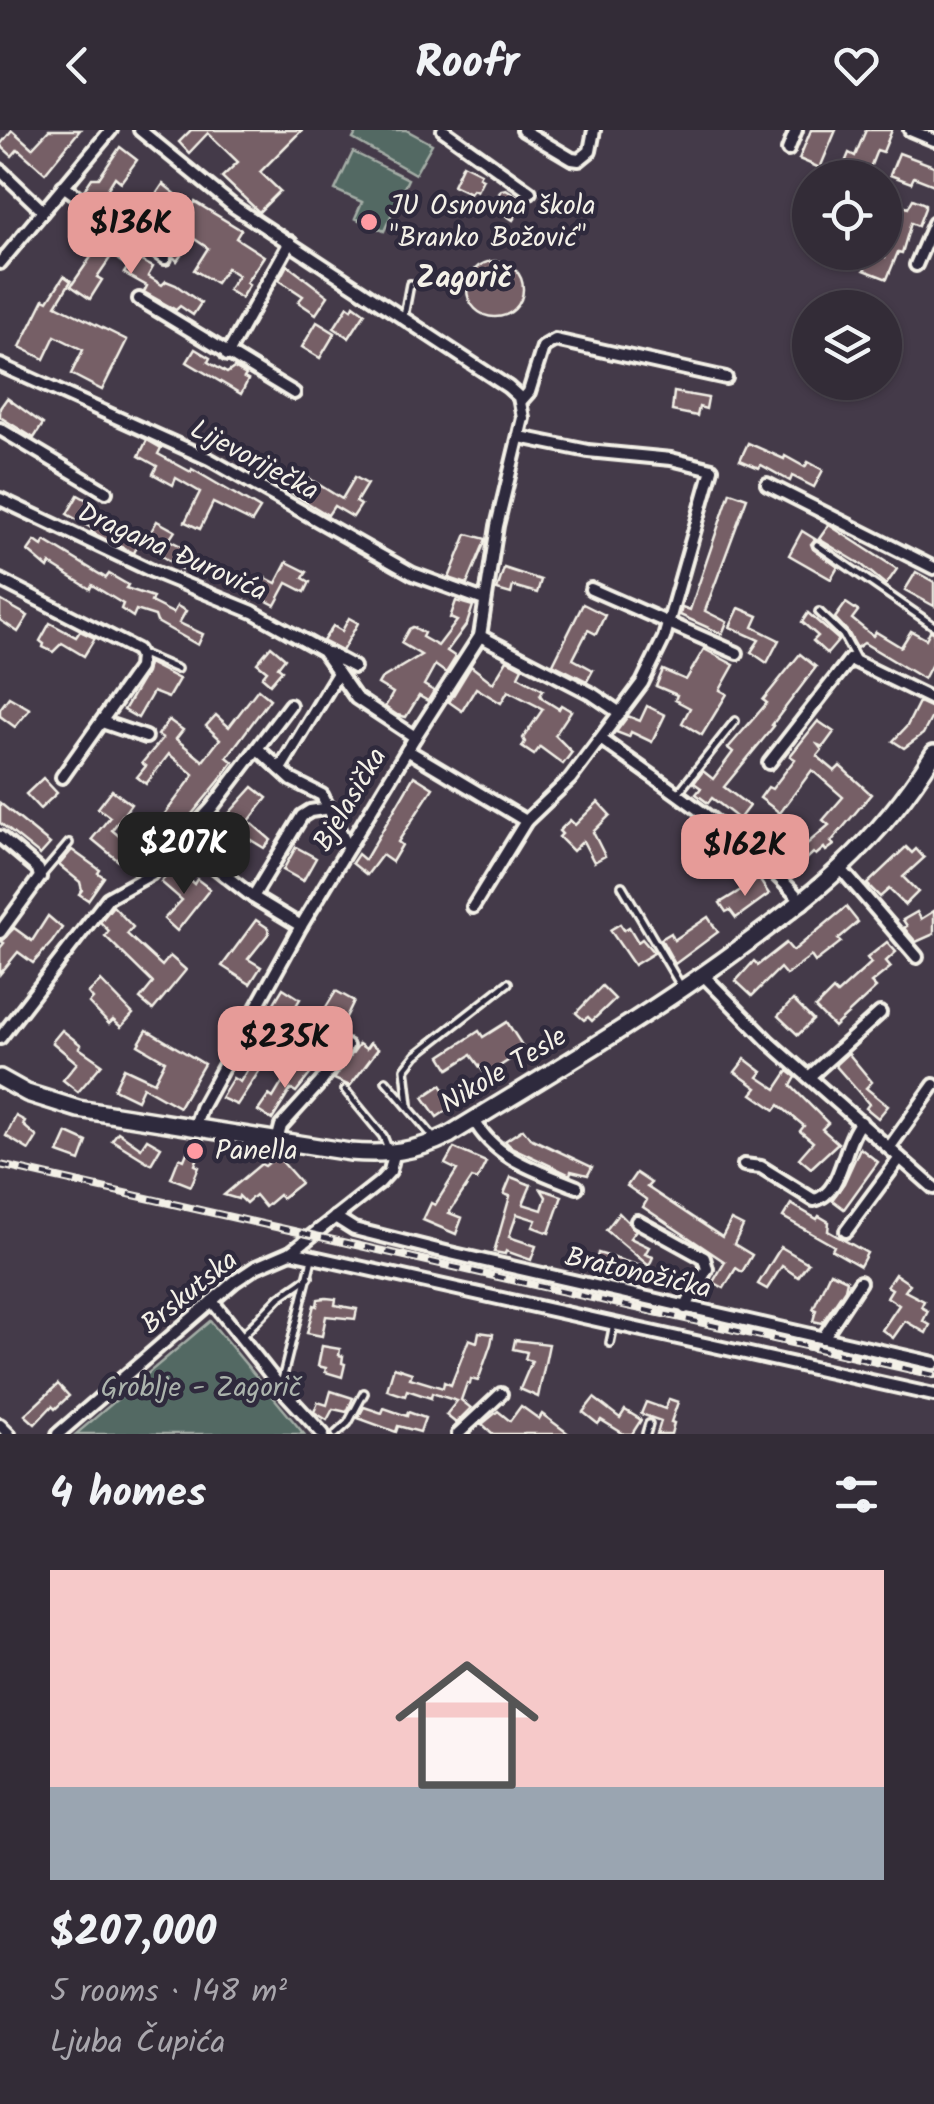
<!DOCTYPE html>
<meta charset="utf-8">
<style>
body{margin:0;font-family:Kalam,sans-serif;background:#3e3842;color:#f1f3f6;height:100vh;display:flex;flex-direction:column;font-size:38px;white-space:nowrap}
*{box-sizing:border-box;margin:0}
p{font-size:32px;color:#a9a7ad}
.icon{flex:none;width:55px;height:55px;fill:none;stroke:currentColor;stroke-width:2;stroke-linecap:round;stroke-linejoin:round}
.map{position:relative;height:1304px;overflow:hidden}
.panel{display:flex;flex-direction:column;background:#332c37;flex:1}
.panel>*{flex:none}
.tools{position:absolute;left:792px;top:30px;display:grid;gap:20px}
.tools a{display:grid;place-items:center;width:110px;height:110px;border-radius:50%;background:#332c37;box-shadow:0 2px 8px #0004,0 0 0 2px #4e4852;font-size:50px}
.price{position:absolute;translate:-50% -85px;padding:0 22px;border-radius:20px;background:#e69b98;color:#111;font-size:32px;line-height:65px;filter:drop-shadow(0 2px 5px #0008)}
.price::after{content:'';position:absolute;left:50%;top:60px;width:30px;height:22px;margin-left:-15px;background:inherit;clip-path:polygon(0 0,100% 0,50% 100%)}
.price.on{background:#222;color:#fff}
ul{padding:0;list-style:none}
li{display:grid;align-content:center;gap:20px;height:530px;padding:0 50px}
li+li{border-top:2px solid #4e4852}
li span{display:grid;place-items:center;height:310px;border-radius:0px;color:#555}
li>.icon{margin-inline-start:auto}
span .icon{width:180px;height:180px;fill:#fffc;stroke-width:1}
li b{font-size:42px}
h2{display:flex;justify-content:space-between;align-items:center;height:120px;padding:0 50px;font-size:42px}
header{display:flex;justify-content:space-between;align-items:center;height:130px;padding:0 50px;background:#332c37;font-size:45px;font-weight:700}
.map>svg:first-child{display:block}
.green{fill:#536964;stroke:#a4ada6;stroke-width:2.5}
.building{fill:#765e66;stroke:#f4f1e8;stroke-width:2.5}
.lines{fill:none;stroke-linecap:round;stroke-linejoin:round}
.lane-casing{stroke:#f4f1e8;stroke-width:12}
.street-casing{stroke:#f4f1e8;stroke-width:18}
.secondary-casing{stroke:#f4f1e8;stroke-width:22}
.lane{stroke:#2f2a3d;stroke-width:5}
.street{stroke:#2f2a3d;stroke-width:10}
.secondary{stroke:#2f2a3d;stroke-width:15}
.rail-casing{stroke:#f4f1e8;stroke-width:8}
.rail{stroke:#2f2a3d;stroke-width:4;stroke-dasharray:11;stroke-linecap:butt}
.poi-dot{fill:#ff9aa2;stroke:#2f2a3d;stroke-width:4}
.labels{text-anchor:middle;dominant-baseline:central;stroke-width:9;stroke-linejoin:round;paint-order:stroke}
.poi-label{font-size:28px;fill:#f4f1e8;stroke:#2f2a3d;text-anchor:start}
.street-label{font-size:28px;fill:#f4f1e8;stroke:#2f2a3d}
.park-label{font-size:28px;fill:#acb4ad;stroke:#2f2a3d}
.neighbourhood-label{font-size:30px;font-weight:bold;fill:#f4f1e8;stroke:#2f2a3d}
</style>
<header><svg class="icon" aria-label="back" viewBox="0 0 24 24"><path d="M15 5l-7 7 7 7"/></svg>Roofr<svg class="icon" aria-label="heart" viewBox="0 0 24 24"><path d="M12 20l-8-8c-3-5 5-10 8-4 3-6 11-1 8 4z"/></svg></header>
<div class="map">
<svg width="934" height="1304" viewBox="0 0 934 1304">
<rect width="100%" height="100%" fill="#443a49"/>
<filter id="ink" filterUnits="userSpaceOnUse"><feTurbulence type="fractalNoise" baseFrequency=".01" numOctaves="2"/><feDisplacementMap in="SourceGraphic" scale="20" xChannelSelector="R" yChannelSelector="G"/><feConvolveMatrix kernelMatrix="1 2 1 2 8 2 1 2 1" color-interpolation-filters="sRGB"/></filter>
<g filter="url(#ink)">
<!-- green -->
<g class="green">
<polygon points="358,0 406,0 432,14 415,44 353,9"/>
<polygon points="353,22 408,49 384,101 355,88 362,72 335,60"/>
<polygon points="210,1191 304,1304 76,1304"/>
</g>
<!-- building -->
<g class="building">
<polygon points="12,0 32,18 49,0 80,0 45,43 18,19 12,26 0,15"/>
<polygon points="191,0 302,0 260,42 280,61 259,82 222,47 238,32 208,3 189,23 179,12"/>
<polygon points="811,0 836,0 820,38 799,29"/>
<polygon points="866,0 892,0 883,22 877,20 866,48 840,45 849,23 855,26"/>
<polygon points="120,17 137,30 121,52 115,47 105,63 110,66 104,74 84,60 92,48 99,48"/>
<polygon points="899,23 934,36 934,55 914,47 911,53 890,45"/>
<polygon points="463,34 481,43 479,47 483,49 477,61 473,59 470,63 453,55"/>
<polygon points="163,54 192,77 195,72 241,100 236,108 264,126 246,153 249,155 241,168 228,160 238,145 227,138 216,153 194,140 208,118 193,108 177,131 165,117 175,102 167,96 175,84 153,69"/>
<polygon points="506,59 525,71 513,90 494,78 499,71 496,69 501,60"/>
<polygon points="885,68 908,78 913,69 925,74 925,78 918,96 911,93 902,123 898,122 887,149 864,140 869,123 885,127"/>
<polygon points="116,104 126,111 120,120 153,137 148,146 162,155 166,151 176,155 201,173 193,185 180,176 176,180 144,162 147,156 124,143 128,137 112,125 97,147 102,150 90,169 71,156 100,114"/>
<circle cx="495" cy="159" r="28"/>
<polygon points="287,135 328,166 316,184 298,172 303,166 279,150"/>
<polygon points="64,146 71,151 56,175 127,210 102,260 71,244 83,220 55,206 44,229 20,217 44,169 48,171"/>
<polygon points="354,175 365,183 349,208 334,198 348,176 352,179"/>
<polygon points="317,192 335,203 320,228 302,217"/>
<polygon points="195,219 210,228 208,232 227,243 234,238 246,245 244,248 248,250 241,264 187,232"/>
<polygon points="674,262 708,268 706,279 699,277 697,286 672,281"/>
<polygon points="7,268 43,294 34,308 0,287 0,278"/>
<polygon points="147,310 161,318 158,324 191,342 192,339 260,379 252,392 213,373 200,399 185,392 200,362 176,348 173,355 153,344 157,336 139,326"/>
<polygon points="748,313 784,329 785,326 805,337 808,332 823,340 814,357 792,346 790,351 761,335 759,338 740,330"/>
<polygon points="294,339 342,369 355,347 367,354 356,372 361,375 353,387 334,376 328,385 283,358"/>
<polygon points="730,362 747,368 705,481 727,492 722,504 680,485 682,477 690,480"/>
<polygon points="78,365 94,374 91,380 141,408 134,423 91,402 93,399 67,384"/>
<polygon points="157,391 175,401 169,410 191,421 181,439 144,414"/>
<polygon points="829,395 897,439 886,455 862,435 819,409"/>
<polygon points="802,401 815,409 811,414 813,419 838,437 831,449 789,425"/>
<polygon points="467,404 486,409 467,454 449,448"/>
<polygon points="35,411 42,416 45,411 106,448 109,444 128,455 126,458 153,467 151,472 173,483 177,476 186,481 179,493 203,504 198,515 157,492 155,486 136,480 133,487 121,479 123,474 92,455 90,459 50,434 48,438 28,421"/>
<polygon points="287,432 307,442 303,448 310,452 305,462 287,453 275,475 265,470 267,466 258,459 266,448 276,453"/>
<polygon points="504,438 541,450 537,463 513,456 511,464 497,460"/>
<polygon points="916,442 934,452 934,476 905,460"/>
<polygon points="0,470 28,486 18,502 0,490"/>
<polygon points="456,471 473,476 467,494 447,521 456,527 446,543 435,535 424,555 434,561 428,571 419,566 406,587 397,585 385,577 393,563 378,554 381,549 421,525 401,513 409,499 413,497 424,503 422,507 438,516 457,491 450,488"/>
<polygon points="846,473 858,481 852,489 873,506 876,502 901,517 911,501 926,509 930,501 934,502 934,530 924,549 864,513 857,518 848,502 835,488"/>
<polygon points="583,474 605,485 596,504 588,500 573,529 593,540 587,551 553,534"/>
<polygon points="739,478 758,486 753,497 779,510 767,533 751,522 759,510 730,497"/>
<polygon points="808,483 839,510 827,524 813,511 818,506 802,492"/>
<polygon points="349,488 358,493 342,521 323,511 333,496 342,501"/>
<polygon points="50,493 76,507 80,501 95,508 84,526 62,513 53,522 43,517 44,514 40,511"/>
<polygon points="271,516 285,528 278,537 282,540 270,554 262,547 267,541 257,533"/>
<polygon points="704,519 734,535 720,560 727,564 702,605 682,593 690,578 675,570 677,565 656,556 663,540 686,550"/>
<polygon points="800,524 816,537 772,595 774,596 724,657 749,676 739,689 712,668 708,673 696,664 701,658 694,653 703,641 713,649 733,622 728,618 767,573 763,570"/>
<polygon points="507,530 522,538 518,546 543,560 540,565 543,569 559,579 561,575 571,581 555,605 572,622 563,634 540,617 534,625 522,617 525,612 523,608 543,579 508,561 501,573 476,558 462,581 449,572 471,536 493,553"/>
<polygon points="148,533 179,549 168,568 153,562 138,588 124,580 146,543"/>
<polygon points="258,559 270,569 227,627 233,632 219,651 174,706 158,693 194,645 169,624 146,654 137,647 146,636 142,633 163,608 158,605 169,590 183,600 176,609 203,631 220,609 206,596 216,585 229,597"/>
<polygon points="9,567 30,579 15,597 0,586 0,579"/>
<polygon points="919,572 934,579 934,583 923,604 904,618 893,611 907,596"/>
<polygon points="647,576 665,585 652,612 631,602 629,607 616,602 628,586 640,591"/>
<polygon points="818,591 834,602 823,617 818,615 822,620 817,626 835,641 840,636 871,664 831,712 834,715 826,721 824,718 816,725 813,723 794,741 777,726 793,711 801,719 829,695 823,690 843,667 812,640 780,683 760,668 768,657 772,659 795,629 790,626"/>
<polygon points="414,646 433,658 398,712 402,715 392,732 382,725 367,745 352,733 358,724 365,730"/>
<polygon points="43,648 57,663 40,679 26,664"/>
<polygon points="253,657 267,668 249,691 271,710 264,718 241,704 226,721 219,726 214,725 205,716 207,714 204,711"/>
<polygon points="112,660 131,674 112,700 145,728 133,743 92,709 110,687 98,678"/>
<polygon points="598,672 610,685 593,702 605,726 594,732 583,711 573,721 559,707 562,704 559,701 570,690 575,695"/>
<polygon points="0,673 50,714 40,725 0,693"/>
<polygon points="296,717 316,728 303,751 283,740"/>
<polygon points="906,717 912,723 916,719 924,728 903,747 918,762 905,775 889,759 880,767 867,754"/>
<polygon points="72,720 100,740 98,743 104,747 88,770 79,764 82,760 80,752 59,735"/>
<polygon points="175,737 194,754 197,749 210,759 177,801 164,789 182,770 161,752"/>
<polygon points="759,749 769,764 736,788 730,780 726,782 720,773"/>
<polygon points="113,776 133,797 127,804 162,836 170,826 186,840 153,880 140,869 153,853 105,806 109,801 100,792"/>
<polygon points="846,777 858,792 838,809 841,812 815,832 811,826 786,845 780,838 752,866 736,851 754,831 758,835 786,813 793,821"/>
<polygon points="934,781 934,804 916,812 904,798 907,796 903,790 917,782 921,789"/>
<polygon points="48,786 62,798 52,812 33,833 18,822 0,844 0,818 4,813 1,811 14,798 32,811"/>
<polygon points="708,787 718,802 675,834 661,809 671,803 674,810"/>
<polygon points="256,790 268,798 269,803 248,829 261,837 250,854 222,836"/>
<polygon points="620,794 624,800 629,797 638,812 642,809 654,823 634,835 610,800"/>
<polygon points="887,812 896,822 886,831 891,837 871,853 876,858 834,897 815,878 833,860 837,864 871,833 867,828"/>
<polygon points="101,851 133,884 121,897 113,890 109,894 89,873 93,869 88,863"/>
<polygon points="602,856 615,869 592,891 588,887 584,890 576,883"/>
<polygon points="283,858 300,869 275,912 293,922 285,936 269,926 237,975 221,968 233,948 240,952 249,937 239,931"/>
<polygon points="336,861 354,871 327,926 304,913"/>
<polygon points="793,870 813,890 798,905 778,886"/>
<polygon points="507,892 525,920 500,936 505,942 491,952 471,925 449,939 441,926 479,901 483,907"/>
<polygon points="62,900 81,915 79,918 102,934 78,962 63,950 77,933 52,912"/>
<polygon points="147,900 204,934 179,977 143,957 137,970 114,959 124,938 154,952 165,931 138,915"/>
<polygon points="370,913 378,919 350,956 334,949 359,914 366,919"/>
<polygon points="848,923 872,952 866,958 888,976 878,988 866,978 869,974 835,935"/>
<polygon points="745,929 762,942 758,947 776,959 788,941 796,947 791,956 828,993 822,999 838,1013 811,1038 799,1028 813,1012 800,1001 804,996 779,975 775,980 752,964 757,958 735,942"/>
<polygon points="294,933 311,943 296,962 291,959 272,990 258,981 269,965 273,968"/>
<polygon points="441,955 455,975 437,987 423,967"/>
<polygon points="16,986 25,991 23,995 37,1007 29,1020 6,1006"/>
<polygon points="523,999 530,1008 592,1037 588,1045 571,1041 570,1045 511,1017 505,1011"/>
<polygon points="118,1002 141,1018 147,1009 161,1017 151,1034 112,1010"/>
<polygon points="67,1003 87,1012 80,1031 58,1023"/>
<polygon points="190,1015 201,1019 195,1035 199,1037 191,1056 171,1048 179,1028 184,1030"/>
<polygon points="454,1018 486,1032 477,1050 472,1048 449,1083 462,1088 456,1104 423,1090 431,1073 435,1075 457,1040 445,1034"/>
<polygon points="860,1018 878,1032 844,1079 832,1070 844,1053"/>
<polygon points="277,1026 301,1053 282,1068 279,1065 265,1077 255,1065 246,1073 239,1066 238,1069 224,1065 261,1034 265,1036"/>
<polygon points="636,1043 651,1053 647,1057 722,1107 731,1090 743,1096 734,1114 752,1125 742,1142 736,1138 724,1158 713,1152 725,1132 643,1077 647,1070 627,1056"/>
<polygon points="511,1047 531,1055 523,1074 542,1080 546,1067 541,1059 562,1066 549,1103 533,1097 536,1090 517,1084 509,1107 536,1116 531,1130 506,1121 505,1124 494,1122 510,1066 504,1064"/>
<polygon points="791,1074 817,1089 819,1086 829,1092 828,1101 867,1123 860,1136 832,1120 834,1116 783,1087"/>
<polygon points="619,1083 636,1100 630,1108 649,1117 645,1124 653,1127 649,1136 606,1100"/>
<polygon points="781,1117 808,1133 798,1147 782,1136 767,1159 758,1154"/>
<polygon points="598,1123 644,1137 638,1153 619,1145 617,1152 607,1150 610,1142 594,1138"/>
<polygon points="830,1142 847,1150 845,1159 822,1193 813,1191 816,1180 813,1179"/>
<polygon points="895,1144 910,1154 905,1161 924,1171 921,1177 928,1181 923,1191 930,1195 926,1203 905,1191 893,1208 882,1200 899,1175 887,1167 892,1159 887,1156"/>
<polygon points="326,1168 336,1169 335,1175 357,1179 355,1189 326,1186 322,1206 307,1203 314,1175 317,1176 318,1169"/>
<polygon points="479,1202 493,1204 491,1214 478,1251 471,1249 470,1254 467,1253 461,1270 471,1278 456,1293 446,1285 457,1271 432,1263 431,1268 407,1260 405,1266 387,1260 394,1237 412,1243 410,1248 443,1258 444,1252 451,1255 469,1209 477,1212"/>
<polygon points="515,1210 549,1214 538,1267 520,1259 532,1231 525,1229 527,1222 513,1219"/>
<polygon points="322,1216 340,1219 339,1225 343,1226 342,1233 345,1234 342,1247 325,1242 326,1238 318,1236"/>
<polygon points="58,1254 69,1266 55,1279 52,1276 35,1294 25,1285"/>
<polygon points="331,1261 353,1268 347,1282 333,1279 327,1290 314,1282 318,1272 327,1275"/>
<polygon points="594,1268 620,1288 625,1280 641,1290 632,1304 624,1304 601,1290 598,1294 583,1282"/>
<polygon points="669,1269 678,1272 671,1292 674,1293 671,1304 657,1304 661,1291 641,1284 646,1272 665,1279"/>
<polygon points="521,1276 539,1289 542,1284 569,1304 493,1304 482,1294 498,1281 510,1291"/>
<polygon points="364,1277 382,1283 384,1278 407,1286 408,1282 425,1288 420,1302 398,1296 396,1302 358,1288"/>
</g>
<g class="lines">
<defs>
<g id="lane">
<polyline points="404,186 410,154"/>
<polyline points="817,415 934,496"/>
<polyline points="819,482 843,505 856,529"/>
<polyline points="142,524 177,539"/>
<polyline points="678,663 735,591"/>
<polyline points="42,745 69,713"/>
<polyline points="622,756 681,856"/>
<polyline points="386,951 435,1009"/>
<polyline points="345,960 383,1006 389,1021"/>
<polyline points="409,975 405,939 416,925 508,853"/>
<polyline points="243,1205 280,1167 309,1147"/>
<polyline points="610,1213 614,1194"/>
<polyline points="281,1254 312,1129"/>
<polyline points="336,1304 348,1293 364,1263"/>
<polyline points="646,1304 649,1294"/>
</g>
<g id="street">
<polyline points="140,0 233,76 508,257 519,267 523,288 497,396 480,506 415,607 301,796 201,978 194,999"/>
<polyline points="443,0 530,62"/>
<polyline points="523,0 572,29 579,30 590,21 594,0"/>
<polyline points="910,0 934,10"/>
<polyline points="788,20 796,0"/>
<polyline points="0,40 43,81"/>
<polyline points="63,56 165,128"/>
<polyline points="0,133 111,0"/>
<polyline points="916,135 934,93"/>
<polyline points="139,169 294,263"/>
<polyline points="227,225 290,112"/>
<polyline points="0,235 209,329 413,444 484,470"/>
<polyline points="521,271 529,262 543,217 555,210 726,248"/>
<polyline points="0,299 106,362"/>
<polyline points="767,354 934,438"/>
<polyline points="0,369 152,441 253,482 323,521 356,568 415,607"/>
<polyline points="0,450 137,520 140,526 139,538 62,647"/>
<polyline points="591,459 737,523"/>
<polyline points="480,506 592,564 620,583"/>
<polyline points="328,523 354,537"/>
<polyline points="102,592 146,607"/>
<path d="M602,610C671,660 746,708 803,773"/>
<polyline points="258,619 292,650 322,665 348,718"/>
<polyline points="407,620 526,691"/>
<polyline points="769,633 850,529 934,570"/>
<polyline points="280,639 338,543"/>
<polyline points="0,707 38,739 40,747 0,802"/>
<polyline points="181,711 253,767 301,796"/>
<polyline points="841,739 917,827"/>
<polyline points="253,767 302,686 310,681 330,678"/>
<polyline points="473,777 526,691 570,649 642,553 664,508 712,339 671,329 588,321 520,307"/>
<polyline points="703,845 769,912 934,1058"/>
<polyline points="0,908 108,768 151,744 211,679 290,575"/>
<polyline points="810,946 880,883"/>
<path d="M474,990C495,1029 538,1041 577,1057"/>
<polyline points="277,1011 281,996 321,952 347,916"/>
<polyline points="889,1018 934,955"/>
<path d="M744,1035L761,1037L814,1070C843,1064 842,1014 861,992"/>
<polyline points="335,1087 354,1099 450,1123 934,1233"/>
<polyline points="637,1091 704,1128 707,1139 685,1178"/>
<polyline points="846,1101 900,1028"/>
<polyline points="291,1122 934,1265"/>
<polyline points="212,1171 285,1263 323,1304"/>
<polyline points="823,1208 860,1152"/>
<polyline points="0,1295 9,1304"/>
<polyline points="58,1304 235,1151 256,1137 291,1122 380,1052 390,1041 394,1024"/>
<polyline points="458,1304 501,1264"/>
</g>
<path id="secondary" d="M0,948L27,963L78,979L350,1022C387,1025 415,1022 449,1005C542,948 636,893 725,829C810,768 878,715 934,623"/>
</defs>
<!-- lane casing -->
<use href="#lane" class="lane-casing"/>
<!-- street casing -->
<use href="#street" class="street-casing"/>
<!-- secondary casing -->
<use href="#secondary" class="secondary-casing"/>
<!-- lane -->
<use href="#lane" class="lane"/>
<!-- street -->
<use href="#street" class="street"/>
<!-- secondary -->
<use href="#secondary" class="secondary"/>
<defs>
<polyline id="rail" points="0,1035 934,1245"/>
</defs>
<!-- rail casing -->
<use href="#rail" class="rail-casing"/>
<!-- rail -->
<use href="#rail" class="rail"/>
</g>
</g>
<!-- markers -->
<g class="poi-dot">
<circle cx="369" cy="92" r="10"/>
<circle cx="195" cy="1021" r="10"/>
</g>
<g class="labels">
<!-- poi labels -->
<g class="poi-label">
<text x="389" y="76">JU Osnovna škola<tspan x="389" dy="32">"Branko Božović"</tspan></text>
<text x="215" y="1021">Panella</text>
</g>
<!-- street labels -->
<g class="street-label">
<text transform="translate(254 331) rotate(28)">Lijevoriječka</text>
<text transform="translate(172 423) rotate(24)">Dragana Đurovića</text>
<text transform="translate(351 670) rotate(-59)">Bjelasička</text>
<text transform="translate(504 941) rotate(-31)">Nikole Tesle</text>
<text transform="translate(638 1144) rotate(13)">Bratonožićka</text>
<text transform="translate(190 1163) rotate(-39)">Brskutska</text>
</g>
<!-- park labels -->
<g class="park-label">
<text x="201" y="1258">Groblje - Zagorič</text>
</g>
<!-- neighbourhood labels -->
<g class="neighbourhood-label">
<text x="464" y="149">Zagorič</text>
</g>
</g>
</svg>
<div class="tools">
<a><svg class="icon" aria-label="locate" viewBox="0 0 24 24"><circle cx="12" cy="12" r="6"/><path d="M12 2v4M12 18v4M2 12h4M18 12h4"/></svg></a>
<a><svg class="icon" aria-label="layers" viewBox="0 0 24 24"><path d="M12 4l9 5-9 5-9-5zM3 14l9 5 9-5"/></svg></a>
</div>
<b class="price" style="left:131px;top:147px">$136K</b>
<b class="price on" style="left:184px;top:767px">$207K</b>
<b class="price" style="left:745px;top:769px">$162K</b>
<b class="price" style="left:285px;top:961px">$235K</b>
</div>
<section class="panel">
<h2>4 homes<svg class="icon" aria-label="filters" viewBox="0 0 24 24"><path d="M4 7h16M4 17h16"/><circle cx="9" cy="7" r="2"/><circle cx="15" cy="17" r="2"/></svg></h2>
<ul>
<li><span style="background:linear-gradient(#f6c9c9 70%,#9aa5b1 0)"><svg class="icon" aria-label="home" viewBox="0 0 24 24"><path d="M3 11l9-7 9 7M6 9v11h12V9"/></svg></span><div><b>$207,000</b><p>5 rooms · 148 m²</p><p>Ljuba Čupića</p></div></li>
</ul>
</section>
